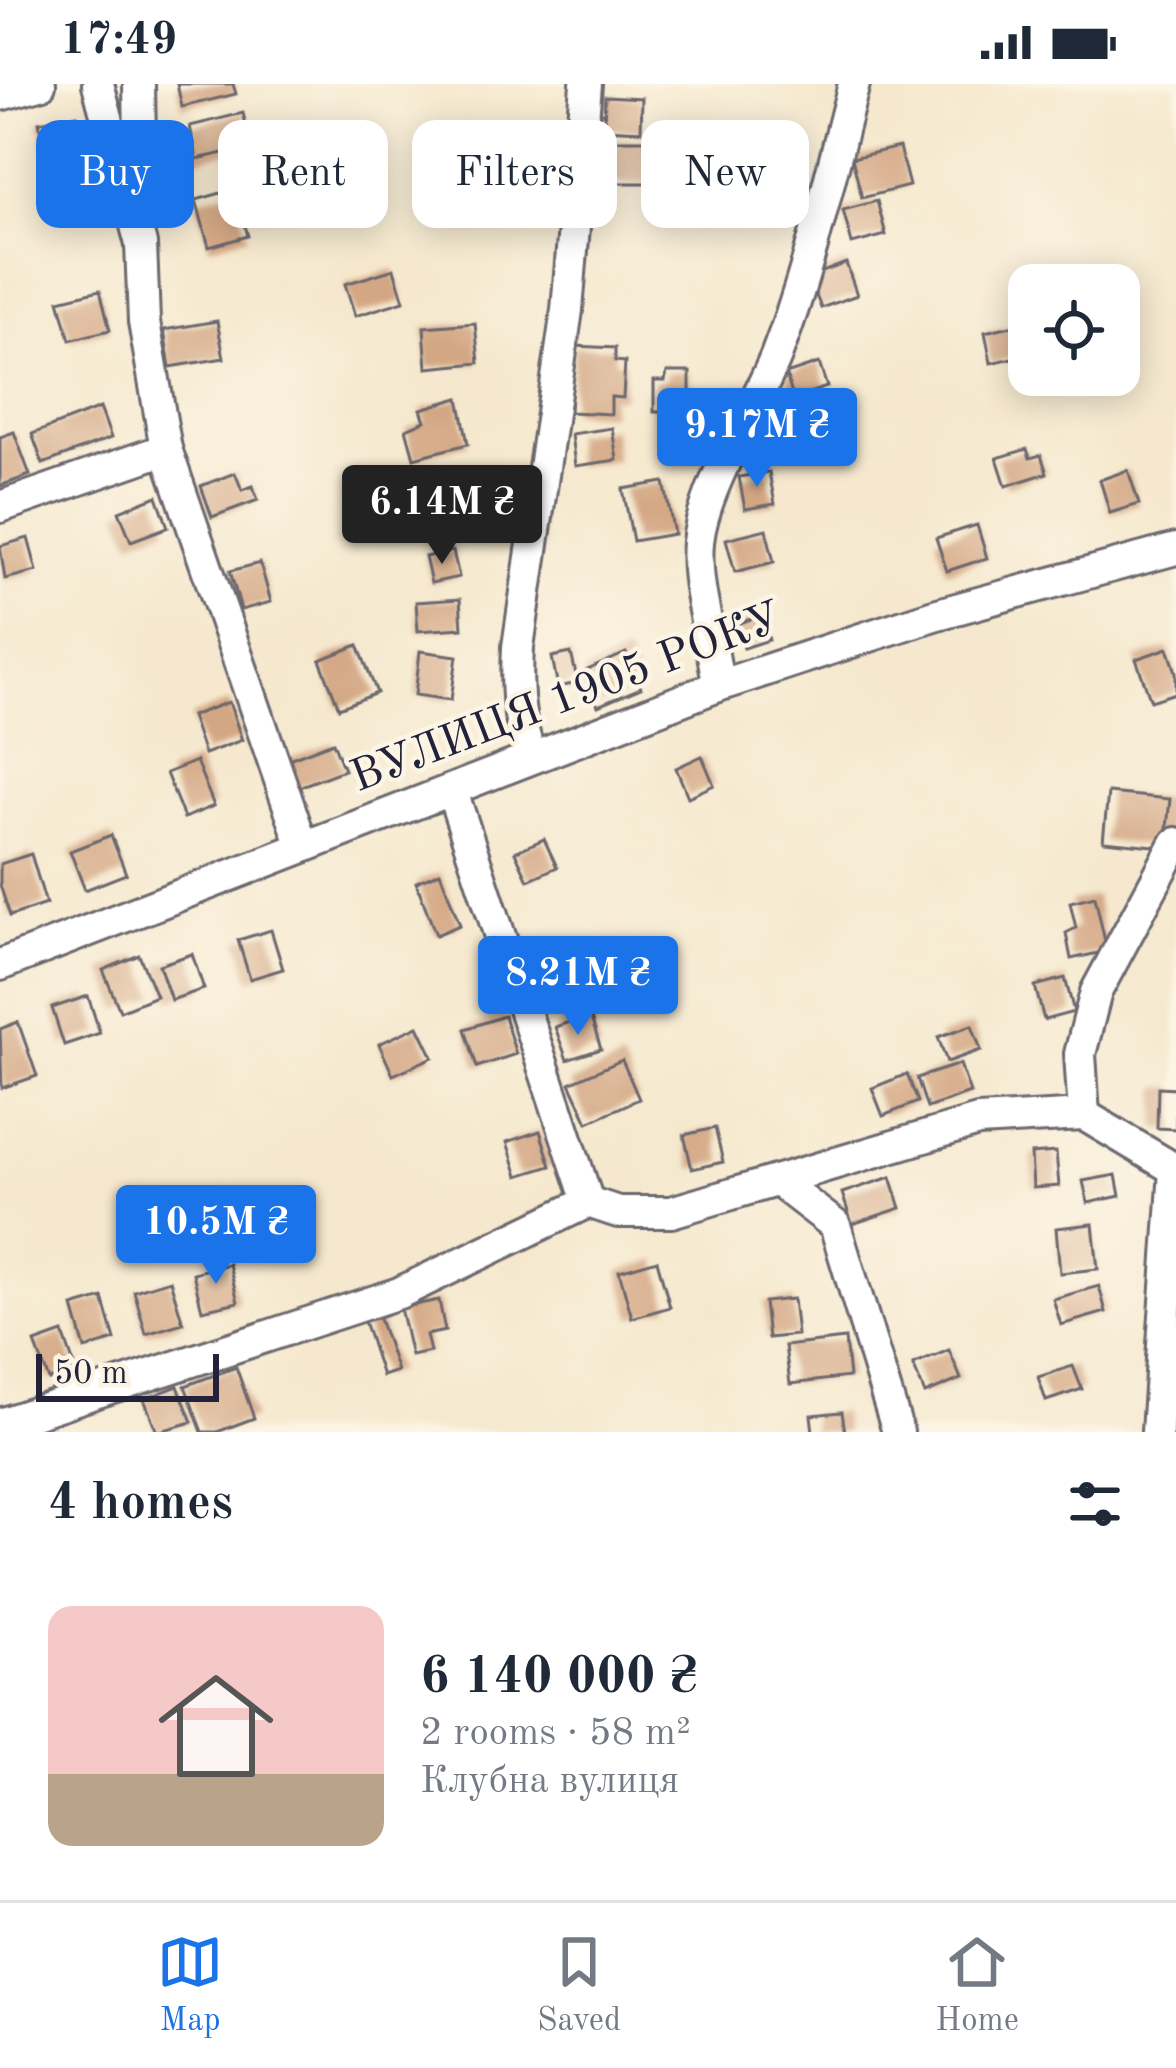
<!DOCTYPE html>
<meta charset="utf-8">
<style>
body{margin:0;font-family:"Old Standard TT",serif;background:#f2f2f3;color:#1f2937;height:100vh;display:flex;flex-direction:column;font-size:45px;white-space:nowrap}
*{box-sizing:border-box;margin:0}
p{font-size:39px;color:#747a83}
.icon{flex:none;width:66px;height:66px;fill:none;stroke:currentColor;stroke-width:2;stroke-linecap:round;stroke-linejoin:round}
.map{position:relative;height:1348px;overflow:hidden}
.panel{display:flex;flex-direction:column;background:#fff;flex:1}
.panel>*{flex:none}
.top-card{position:absolute;left:36px;top:36px;width:1104px;height:108px;display:flex;gap:24px}
.controls{position:absolute;left:1008px;top:180px;display:grid;gap:24px}
.controls a{display:grid;place-items:center;width:132px;height:132px;border-radius:24px;background:#fff;box-shadow:0 6px 30px #0003;font-size:60px}
.scale{position:absolute;left:36px;bottom:30px;width:183px;box-sizing:border-box;padding-left:12px;border:6px solid #22223b;border-top:0;font-size:33px;line-height:42px;white-space:nowrap;color:#22223b;-webkit-text-stroke:9px #fcf5e5;paint-order:stroke}
.price{position:absolute;translate:-50% -102px;padding:0 27px;border-radius:12px;background:#1a73e8;color:#fff;font-size:39px;line-height:78px;filter:drop-shadow(0 3px 6px #0008)}
.price::after{content:'';position:absolute;left:50%;top:72px;width:36px;height:27px;margin-left:-18px;background:inherit;clip-path:polygon(0 0,100% 0,50% 100%)}
.price.current{background:#222;color:#fff}
ul{padding:0;list-style:none}
li{display:flex;align-items:center;gap:36px;height:300px;padding:0 48px}
li span{display:grid;place-items:center;flex:none;width:336px;height:240px;border-radius:24px;color:#555}
li>.icon{margin-inline-start:auto}
span .icon{width:144px;height:144px;fill:#fffc;stroke-width:1}
li b{font-size:51px}
h2{display:flex;justify-content:space-between;align-items:center;height:144px;padding:0 48px;font-size:51px}
.pill{padding:0 42px;border-radius:24px;background:#fff;box-shadow:0 6px 30px #0003;font-size:42px;line-height:108px}
.pill.current{background:#1a73e8;color:#fff}
.status{display:flex;justify-content:space-between;align-items:center;height:84px;padding:0 60px;background:#fff;direction:ltr}
.status svg{height:33px;fill:currentColor}
.tabs{display:flex;justify-content:space-around;align-items:center;height:168px;border-top:3px solid #e0e1e3;background:#fff;font-size:33px;color:#747a83}
.tabs a{display:grid;justify-items:center;gap:6px}
.tabs .current{color:#1a73e8}
.map>svg:first-child{display:block}
.building{fill:#d4a784}
.lines{fill:none;stroke-linecap:round;stroke-linejoin:round}
.minor-casing{stroke:#6c676e;stroke-width:36}
.minor{stroke:#fff;stroke-width:30}
.labels{text-anchor:middle;dominant-baseline:central;stroke-width:9;stroke-linejoin:round;paint-order:stroke}
.street-label{font-size:45px;fill:#22223b;stroke:#fcf5e5}
</style>
<div class="status"><b>17:49</b><svg viewBox="0 0 49 12"><path d="M0 12V9h3v3zM5 12V6h3v6zM10 12V3h3v9zM15 12V0h3v12zM26 1h20v11H26zM47 4h2v5h-2z"/></svg></div>
<div class="map">
<svg width="1176" height="1348" viewBox="0 0 1176 1348">
<rect width="100%" height="100%" fill="#fcf5e5"/>
<filter id="ink" filterUnits="userSpaceOnUse"><feTurbulence type="fractalNoise" baseFrequency=".00833" numOctaves="2"/><feDisplacementMap in="SourceGraphic" scale="24" xChannelSelector="R" yChannelSelector="G"/><feConvolveMatrix kernelMatrix="1 2 1 2 8 2 1 2 1" color-interpolation-filters="sRGB"/></filter>
<filter id="wash" filterUnits="userSpaceOnUse"><feTurbulence type="fractalNoise" baseFrequency=".004" numOctaves="4" result="noise"/><feDisplacementMap in="SourceGraphic" scale="48" xChannelSelector="R" yChannelSelector="G"/><feGaussianBlur stdDeviation="2.7" result="paint"/><feColorMatrix in="noise" values="0 0 0 0 0 0 0 0 0 0 0 0 0 0 0 0 0 1.4 0 .05"/><feComposite in="paint" operator="in"/></filter>
<g filter="url(#wash)">
<rect width="100%" height="100%" fill="#f5e8ce"/>
<g id="blocks">
<!-- building -->
<g class="building">
<polygon points="177,0 233,0 236,10 182,23"/>
<polygon points="605,12 642,14 641,47 604,45"/>
<polygon points="243,29 251,63 197,75 190,42"/>
<polygon points="77,31 86,74 48,82 39,38"/>
<polygon points="493,43 540,49 535,88 489,83"/>
<rect x="598" y="56" width="60" height="43"/>
<polygon points="899,63 909,102 862,114 852,74"/>
<polygon points="235,105 248,152 209,163 196,116"/>
<polygon points="877,117 886,151 852,160 843,126"/>
<polygon points="846,179 857,211 821,224 809,193"/>
<polygon points="394,185 404,217 355,232 345,200"/>
<polygon points="100,206 110,246 70,256 59,216"/>
<polygon points="217,237 224,274 170,283 164,246"/>
<polygon points="475,239 479,279 427,284 424,243"/>
<polygon points="1024,239 1029,270 991,279 985,248"/>
<polygon points="574,262 615,264 615,277 625,278 623,314 611,313 611,330 570,328"/>
<polygon points="819,279 827,303 793,314 786,290"/>
<polygon points="667,288 690,288 690,328 654,328 654,297 665,297"/>
<polygon points="459,314 468,360 414,374 406,345 425,337 421,325"/>
<polygon points="805,322 815,350 771,364 762,337"/>
<polygon points="100,324 111,354 43,380 32,350"/>
<polygon points="612,344 617,376 575,382 571,350"/>
<polygon points="14,348 30,391 0,402 0,353"/>
<polygon points="1027,365 1030,374 1041,371 1047,389 1006,402 997,374"/>
<polygon points="1128,386 1139,420 1110,429 1100,396"/>
<polygon points="769,388 775,420 745,425 739,393"/>
<polygon points="235,389 242,406 253,402 258,416 212,433 201,402"/>
<polygon points="664,398 674,450 633,457 623,405"/>
<polygon points="157,412 168,443 131,457 119,427"/>
<polygon points="453,414 459,440 431,447 425,420"/>
<polygon points="977,441 987,474 947,487 936,454"/>
<polygon points="766,445 774,478 735,488 726,455"/>
<polygon points="28,454 37,487 5,495 0,462"/>
<polygon points="453,467 459,493 431,499 425,473"/>
<polygon points="260,479 271,518 241,526 230,487"/>
<polygon points="460,515 462,544 418,547 416,518"/>
<polygon points="761,532 769,556 744,564 736,540"/>
<polygon points="358,561 377,609 339,624 320,576"/>
<polygon points="1168,564 1176,588 1176,609 1151,617 1136,575"/>
<polygon points="420,567 457,572 451,616 415,611"/>
<polygon points="571,569 578,599 558,603 552,573"/>
<polygon points="626,569 641,604 598,622 583,588"/>
<polygon points="229,618 242,656 204,670 191,632"/>
<polygon points="333,658 344,686 296,704 286,676"/>
<polygon points="702,672 714,701 688,713 676,684"/>
<polygon points="196,677 214,722 184,734 166,689"/>
<polygon points="1108,709 1170,715 1165,763 1103,757"/>
<polygon points="111,751 126,790 85,806 70,767"/>
<polygon points="544,755 557,783 528,796 515,768"/>
<polygon points="31,770 46,820 10,832 0,801 0,780"/>
<polygon points="440,788 460,841 436,851 416,798"/>
<polygon points="1095,812 1107,867 1071,875 1066,849 1076,844 1070,818"/>
<polygon points="271,846 283,885 250,895 238,856"/>
<polygon points="571,855 587,913 552,923 535,865"/>
<polygon points="192,870 204,905 171,916 159,881"/>
<polygon points="139,871 156,912 120,927 103,886"/>
<polygon points="1065,894 1074,928 1044,936 1035,902"/>
<polygon points="88,912 100,949 64,961 52,924"/>
<polygon points="590,931 601,965 567,976 555,943"/>
<polygon points="504,932 516,970 477,983 465,945"/>
<polygon points="18,938 37,992 2,1004 0,945"/>
<polygon points="972,941 981,966 947,978 938,953"/>
<polygon points="418,942 433,973 393,991 379,960"/>
<polygon points="622,976 639,1015 588,1038 570,999"/>
<polygon points="960,980 970,1009 927,1024 917,994"/>
<polygon points="907,990 918,1018 883,1032 872,1004"/>
<polygon points="1158,1003 1176,1004 1176,1045 1157,1044"/>
<polygon points="715,1044 723,1078 692,1085 684,1051"/>
<polygon points="540,1047 551,1082 518,1092 507,1058"/>
<polygon points="1056,1068 1059,1102 1033,1104 1031,1070"/>
<polygon points="1116,1091 1120,1112 1088,1119 1083,1097"/>
<polygon points="891,1093 901,1124 852,1140 842,1109"/>
<polygon points="1093,1140 1098,1185 1060,1189 1056,1144"/>
<polygon points="657,1176 670,1223 632,1234 619,1187"/>
<polygon points="229,1180 238,1218 202,1226 193,1189"/>
<polygon points="170,1196 183,1239 146,1250 134,1207"/>
<polygon points="1099,1202 1106,1228 1061,1241 1053,1215"/>
<polygon points="103,1214 115,1256 85,1265 73,1223"/>
<polygon points="793,1215 797,1251 768,1254 764,1218"/>
<polygon points="439,1216 445,1247 426,1251 430,1268 411,1272 400,1224"/>
<polygon points="377,1229 397,1287 382,1292 363,1234"/>
<polygon points="63,1249 76,1286 49,1296 35,1259"/>
<polygon points="845,1255 849,1293 790,1300 785,1262"/>
<polygon points="949,1266 961,1295 925,1310 913,1281"/>
<polygon points="1073,1282 1082,1305 1046,1317 1038,1293"/>
<polygon points="236,1283 254,1334 217,1348 202,1348 185,1302"/>
<polygon points="178,1302 192,1338 157,1348 144,1315"/>
<polygon points="842,1328 845,1348 813,1348 811,1331"/>
</g>
</g>
</g>
<g filter="url(#ink)">
<use href="#blocks" fill-opacity="0" stroke="#6c676e" stroke-width="3"/>
<g class="lines">
<defs>
<g id="minor">
<polyline points="98,0 141,160 144,238 166,365 303,763"/>
<polyline points="139,0 141,114"/>
<polyline points="0,11 40,0"/>
<polyline points="0,423 166,365"/>
<path d="M718,602C713,555 694,505 698,458C704,401 754,327 776,272C810,185 830,91 854,0"/>
<path d="M531,673C517,636 516,602 518,563L567,226L586,0"/>
<polyline points="452,707 588,1118"/>
<polyline points="0,881 718,602 934,531 1176,465"/>
<polyline points="1084,1031 1080,970 1096,908 1176,759"/>
<polyline points="779,1098 835,1141 898,1348"/>
<polyline points="588,1118 618,1128 671,1128 978,1037 1084,1031 1176,1086"/>
<polyline points="0,1340 399,1209 588,1118"/>
<polyline points="1157,1348 1175,1086"/>
</g>
</defs>
<!-- minor casing -->
<use href="#minor" class="minor-casing"/>
<!-- minor -->
<use href="#minor" class="minor"/>
</g>
</g>
<g class="labels">
<!-- street labels -->
<g class="street-label">
<text transform="translate(567 615) rotate(-21)">ВУЛИЦЯ 1905 РОКУ</text>
</g>
</g>
</svg>
<div class="controls">
<a><svg class="icon" aria-label="locate" viewBox="0 0 24 24"><circle cx="12" cy="12" r="6"/><path d="M12 2v4M12 18v4M2 12h4M18 12h4"/></svg></a>
</div>
<div class="scale">50 m</div>
<b class="price" style="left:757px;top:406px">9.17M ₴</b>
<b class="price current" style="left:442px;top:483px">6.14M ₴</b>
<b class="price" style="left:578px;top:954px">8.21M ₴</b>
<b class="price" style="left:216px;top:1203px">10.5M ₴</b>
<div class="top-card">
<a class="pill current">Buy</a>
<a class="pill">Rent</a>
<a class="pill">Filters</a>
<a class="pill">New</a>
</div>
</div>
<section class="panel">
<h2>4 homes<svg class="icon" aria-label="filters" viewBox="0 0 24 24"><path d="M4 7h16M4 17h16"/><circle cx="9" cy="7" r="2"/><circle cx="15" cy="17" r="2"/></svg></h2>
<ul>
<li><span style="background:linear-gradient(#f6c9c9 70%,#b9a48a 0)"><svg class="icon" aria-label="home" viewBox="0 0 24 24"><path d="M3 11l9-7 9 7M6 9v11h12V9"/></svg></span><div><b>6 140 000 ₴</b><p>2 rooms · 58 m²</p><p>Клубна вулиця</p></div></li>
</ul>
</section>
<nav class="tabs">
<a class="current"><svg class="icon" aria-label="map" viewBox="0 0 24 24"><path d="M3 6l6-2 6 2 6-2v14l-6 2-6-2-6 2zM9 4v14M15 6v14"/></svg>Map</a>
<a><svg class="icon" aria-label="saved" viewBox="0 0 24 24"><path d="M7 4h10v16l-5-4-5 4z"/></svg>Saved</a>
<a><svg class="icon" aria-label="home" viewBox="0 0 24 24"><path d="M3 11l9-7 9 7M6 9v11h12V9"/></svg>Home</a>
</nav>
